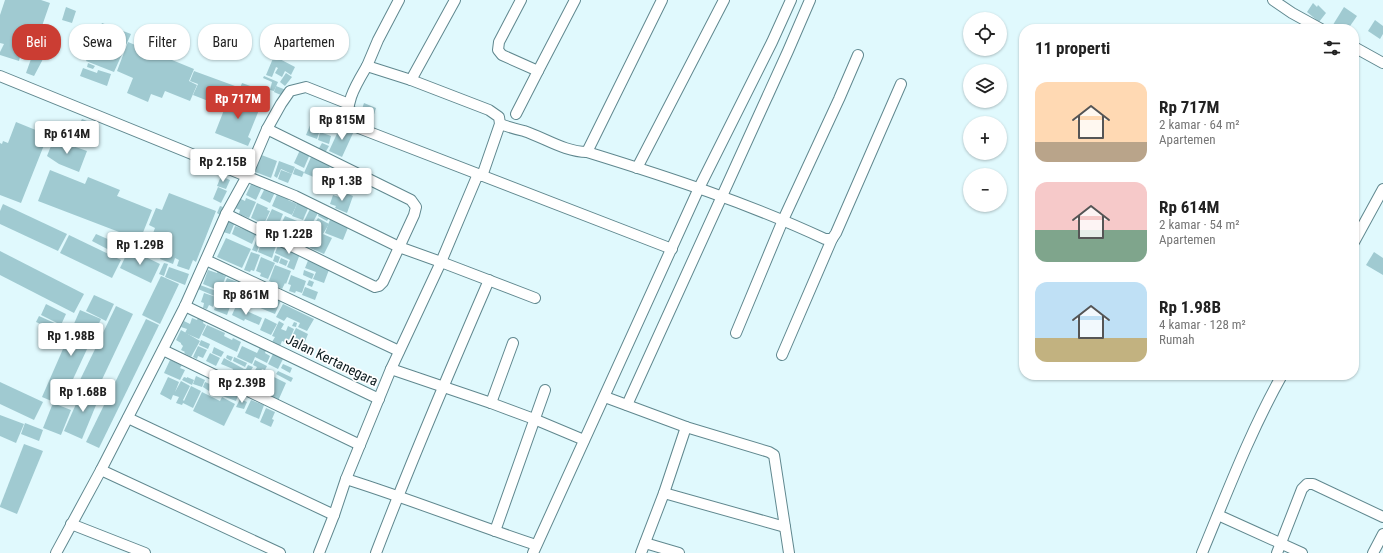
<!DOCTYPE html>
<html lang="id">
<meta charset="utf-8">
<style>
body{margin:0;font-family:"Roboto Condensed",sans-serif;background:#f6f6f6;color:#222;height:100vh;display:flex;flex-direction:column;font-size:15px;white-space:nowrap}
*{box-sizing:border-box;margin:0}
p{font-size:13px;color:#767676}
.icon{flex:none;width:22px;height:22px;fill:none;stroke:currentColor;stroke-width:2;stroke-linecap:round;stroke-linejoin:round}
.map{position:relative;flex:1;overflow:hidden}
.sheet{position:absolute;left:1019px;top:24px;width:340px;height:356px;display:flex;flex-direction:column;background:#fff;border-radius:16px;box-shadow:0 1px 3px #0004}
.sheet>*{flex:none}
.banner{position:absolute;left:12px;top:24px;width:380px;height:36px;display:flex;gap:8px}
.tools{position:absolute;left:963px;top:12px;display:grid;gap:8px}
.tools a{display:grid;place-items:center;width:44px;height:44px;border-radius:50%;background:#fff;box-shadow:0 1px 3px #0004;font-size:20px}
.price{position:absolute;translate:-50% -34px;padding:0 9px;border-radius:4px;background:#fff;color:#222;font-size:13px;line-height:26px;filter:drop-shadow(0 1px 2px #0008)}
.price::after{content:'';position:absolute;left:50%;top:24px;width:12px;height:9px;margin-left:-6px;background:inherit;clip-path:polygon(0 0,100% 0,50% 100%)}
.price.on{background:#cb3d33;color:#fff}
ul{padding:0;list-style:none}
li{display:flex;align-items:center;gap:12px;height:100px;padding:0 16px}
li span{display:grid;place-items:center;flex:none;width:112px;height:80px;border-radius:12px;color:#555}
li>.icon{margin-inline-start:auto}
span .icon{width:48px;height:48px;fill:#fffc;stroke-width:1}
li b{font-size:17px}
h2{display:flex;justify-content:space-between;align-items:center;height:48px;padding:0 16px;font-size:17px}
.tag{padding:0 14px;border-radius:16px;background:#fff;box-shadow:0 1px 3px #0004;font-size:14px;line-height:36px}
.tag.on{background:#cb3d33;color:#fff}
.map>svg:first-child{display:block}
.building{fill:#a0cad1}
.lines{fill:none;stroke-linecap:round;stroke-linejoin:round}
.street-casing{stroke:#60888f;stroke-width:12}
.street{stroke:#fff;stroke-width:10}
.labels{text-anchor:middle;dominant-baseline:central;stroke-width:3.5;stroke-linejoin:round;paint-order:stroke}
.street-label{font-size:14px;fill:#0d1d20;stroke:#fff}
</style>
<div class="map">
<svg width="1383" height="553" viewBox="0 0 1383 553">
<rect width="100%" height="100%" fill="#e0f9fd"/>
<!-- building -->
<g class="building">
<polygon points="5,0 41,0 50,3 33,52 22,48 19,61 0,55 0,52 4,44 0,43 0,15"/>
<polygon points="1313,3 1317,7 1318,5 1326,13 1319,22 1307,12"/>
<polygon points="66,7 76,11 72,23 62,20"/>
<polygon points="1344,7 1357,16 1348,29 1333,29 1331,28"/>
<polygon points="1375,20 1383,26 1383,34 1380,39 1368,31"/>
<polygon points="102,23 131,34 114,72 86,61"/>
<polygon points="128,42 194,69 189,81 197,85 190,101 165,91 162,98 151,94 148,102 127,93 133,78 117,71"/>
<polygon points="36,45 46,49 42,61 34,76 26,73"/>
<polygon points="274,56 295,67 291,75 285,71 282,77 275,73 278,68 276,67 272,77 266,75"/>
<polygon points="88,63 95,66 93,69 87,67"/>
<polygon points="83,68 97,73 98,70 111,74 107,86 80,76"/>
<polygon points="194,71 235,86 226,108 193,95 198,84 190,81"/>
<polygon points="286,73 292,77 285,86 280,82"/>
<polygon points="264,76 278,82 274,91 270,90 272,82 263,78"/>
<polygon points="242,83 259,89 255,100 238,93"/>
<polygon points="276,86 286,90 283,96 274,92"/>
<polygon points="260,91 270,94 267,101 258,98"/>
<polygon points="233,94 261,105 248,137 251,139 248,146 215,133 224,110 226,111"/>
<polygon points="364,103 376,108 372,121 351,113 354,106 362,109"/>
<polygon points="320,107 341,114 337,124 327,121 326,122 323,121 317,139 306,135 313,118 316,119"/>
<polygon points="82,119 87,121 85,125 80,123"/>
<polygon points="16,122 48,135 21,203 0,195 0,143 2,144 3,141 8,143"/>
<polygon points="341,125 354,131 342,157 329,151"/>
<polygon points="320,132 331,136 329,144 318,140"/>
<polygon points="55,136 67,144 87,151 79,172 59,164 47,156"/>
<polygon points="322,143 329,146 325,153 318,150"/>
<polygon points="300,150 310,154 304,168 294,163"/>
<polygon points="259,154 277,161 271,178 253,171"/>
<polygon points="240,155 245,158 243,163 237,160"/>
<polygon points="311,157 330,166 323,181 304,173"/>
<polygon points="279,161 295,167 292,174 281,169 277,178 274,176"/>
<polygon points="295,168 304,172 302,177 293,174"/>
<polygon points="50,170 85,184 88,177 120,190 117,196 152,210 140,240 38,201"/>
<polygon points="281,170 292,174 288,183 278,179"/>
<polygon points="221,176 230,180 226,189 217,186"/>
<polygon points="252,182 262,187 256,200 246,195"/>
<polygon points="218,187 227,191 221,203 213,199"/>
<polygon points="266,188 275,192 270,203 260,198 264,190 265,190"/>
<polygon points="341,191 353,196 347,213 335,208 336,206 330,204 333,195 339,197"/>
<polygon points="278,192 290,197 288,200 297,204 292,215 272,206"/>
<polygon points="169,193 216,211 196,262 193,260 189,270 177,266 179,260 175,258 173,264 160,259 162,255 147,249 155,228 149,225 156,208 162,210"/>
<polygon points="239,198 245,201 246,198 256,202 249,218 239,214 240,210 235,208"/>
<polygon points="298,201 309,206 303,220 292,216"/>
<polygon points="257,203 268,208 267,210 270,211 264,224 251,218"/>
<polygon points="3,204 67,234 58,251 0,224 0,211"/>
<polygon points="220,206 223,207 220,215 217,213"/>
<polygon points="272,209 283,214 276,231 264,226"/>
<polygon points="310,209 318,213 308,231 301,227"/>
<polygon points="320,211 330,216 327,221 318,216"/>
<polygon points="285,216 302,223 296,236 293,235 291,238 277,232"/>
<polygon points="331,217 349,225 343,240 325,233"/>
<polygon points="318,218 329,224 323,234 332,238 324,254 310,248 318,231 317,230 308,246 296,239 301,228 309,232"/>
<polygon points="229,219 235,222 230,234 223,232"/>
<polygon points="235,226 256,234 252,244 232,234"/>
<polygon points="96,234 117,243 113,252 92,241"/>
<polygon points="69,235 121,260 112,278 60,253"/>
<polygon points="258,236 262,238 257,252 252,250"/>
<polygon points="226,238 251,249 242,268 217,257"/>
<polygon points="263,238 277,243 272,258 258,252"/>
<polygon points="279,243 301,251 294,270 287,267 290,260 275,253"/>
<polygon points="129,249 160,264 151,283 120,268"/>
<polygon points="0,251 84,294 74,313 0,275"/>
<polygon points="251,252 260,255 254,271 251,270 250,272 244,270"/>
<polygon points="1374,252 1383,258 1383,275 1366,265"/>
<polygon points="275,255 280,257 278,263 273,261"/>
<polygon points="261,257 275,263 268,279 260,276 261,273 256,271"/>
<polygon points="281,258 288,261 286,266 279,263"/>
<polygon points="309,258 330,267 324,283 313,279 316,272 305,268"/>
<polygon points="164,263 168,264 164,276 159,274"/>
<polygon points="275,265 291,271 286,284 285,283 282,289 276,286 276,284 269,281"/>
<polygon points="169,267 189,274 185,285 165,277"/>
<polygon points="219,269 224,272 223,275 226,276 220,291 203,284 208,270 217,273"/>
<polygon points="304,270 314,274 312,279 303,275"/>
<polygon points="291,275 306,281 302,293 296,291 295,293 289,291 291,285 288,284"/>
<polygon points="161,276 179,284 160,324 142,315"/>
<polygon points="227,278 240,283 236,293 223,288"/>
<polygon points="309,280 314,282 312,287 307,285"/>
<polygon points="200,285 219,292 217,297 198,289"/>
<polygon points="241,285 255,290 250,301 237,295"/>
<polygon points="305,287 318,292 315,300 302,295"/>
<polygon points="257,289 282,298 275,314 250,304"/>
<polygon points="204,293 216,297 213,307 209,305 207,309 203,308 204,303 201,302"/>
<polygon points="220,294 229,297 227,301 219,298"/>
<polygon points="94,295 114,304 106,321 86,311"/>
<polygon points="218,299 231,304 227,315 214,310"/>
<polygon points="46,304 66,314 61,325 41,315"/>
<polygon points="283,304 314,319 307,331 298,327 300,323 287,317 284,321 276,317"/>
<polygon points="116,306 133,314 98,388 80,380"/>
<polygon points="236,306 262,318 259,325 245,319 244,321 232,315"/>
<polygon points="80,310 101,319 61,405 42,397"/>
<polygon points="39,316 59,325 56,331 36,322"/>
<polygon points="199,316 204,319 203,323 206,325 199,339 185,333 187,329 181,327 184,321 190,324 192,318 197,320"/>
<polygon points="265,318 277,324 271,335 260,330"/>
<polygon points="146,319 159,325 99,448 86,442"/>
<polygon points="279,321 284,324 281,329 286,331 288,326 294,329 292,334 293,334 296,328 308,334 302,349 295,346 296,343 289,340 287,343 282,341 280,346 272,342 275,337 272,336"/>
<polygon points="294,322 297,323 296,327 292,326"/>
<polygon points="207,325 225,333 224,336 232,340 233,338 241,342 237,352 202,335"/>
<polygon points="181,330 200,341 191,357 184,353 185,352 181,350 183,346 181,344 181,343 176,340"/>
<polygon points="201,340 210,344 208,349 199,345"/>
<polygon points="198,346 207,350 203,358 198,356 197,359 193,357"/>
<polygon points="242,346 257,353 260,347 266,350 265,353 270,356 267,363 255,357 252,364 237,357"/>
<polygon points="214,347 224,352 221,357 212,353"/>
<polygon points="274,352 284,357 278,369 268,364"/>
<polygon points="210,353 220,358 216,366 206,361"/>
<polygon points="227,355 233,357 231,361 226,358"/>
<polygon points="234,357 247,363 245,367 233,361"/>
<polygon points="224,358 244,369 246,369 248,365 253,367 250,372 255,374 252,381 232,371 233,369 221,364"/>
<polygon points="170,360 182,365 180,368 185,370 180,380 164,373"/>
<polygon points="255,360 267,366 265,370 262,369 259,375 254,372 257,367 253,365"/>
<polygon points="283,364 292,368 290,373 281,368"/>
<polygon points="262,371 286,383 278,401 267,396 272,384 270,383 268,388 263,386 268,388 265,393 253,387 255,382 260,384 262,379 259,378"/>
<polygon points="278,371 293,378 291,382 276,374"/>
<polygon points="196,376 205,380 202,387 193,384"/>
<polygon points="168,377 179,382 175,392 181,381 190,386 183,400 184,401 191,386 201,391 193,408 183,403 182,405 176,403 179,397 173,395 171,400 160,394"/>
<polygon points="184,377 187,378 187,377 194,380 192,385 182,380"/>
<polygon points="0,382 43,402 34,420 0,404"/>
<polygon points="205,382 212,385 209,391 203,387"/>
<polygon points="214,384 218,386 213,396 209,394"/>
<polygon points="84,386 101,393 82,439 64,431"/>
<polygon points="227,387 233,389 231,393 238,395 236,401 217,394 220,388 226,391"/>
<polygon points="69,388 79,392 75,403 65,399"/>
<polygon points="202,392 220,401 222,397 235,404 224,426 193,411"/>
<polygon points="240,399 247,402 244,409 236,407"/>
<polygon points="251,400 264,405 259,419 245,413"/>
<polygon points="53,403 71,410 61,435 43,428"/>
<polygon points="266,408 275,412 272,419 274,420 271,427 260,422"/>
<polygon points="0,415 24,424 16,443 0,436"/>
<polygon points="25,423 43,430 39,441 21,434"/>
<polygon points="24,444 43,451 17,514 0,507 0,506"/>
</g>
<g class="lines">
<defs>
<g id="street">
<polyline points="521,0 499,42 498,50 502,55 538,71 575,0"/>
<polyline points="1273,0 1292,13 1321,29"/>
<polyline points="1354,47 1383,63"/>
<polyline points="367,66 378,40 399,0"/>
<polyline points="0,76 295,196 399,247 441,262 391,369 346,479 334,515 319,553"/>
<polyline points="411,80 455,0"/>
<polyline points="516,114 538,71"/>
<path d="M500,124C508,127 516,129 524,131C545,138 565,152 587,152C668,177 748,203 825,239H832L836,233L901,84"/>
<polyline points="587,152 662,0"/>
<polyline points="637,168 724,0"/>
<polyline points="478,174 441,262 535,298"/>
<path d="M482,176L500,124L499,117L489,110L411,80L367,66C357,83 342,106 351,125L672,249"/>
<polyline points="226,214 375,287 379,286 383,282 414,215 416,207 411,200 267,129"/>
<polyline points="1354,242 1383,189"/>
<polyline points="206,260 399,351"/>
<polyline points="185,306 379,399"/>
<polyline points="736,333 783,220 839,99 858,55"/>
<polyline points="163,350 360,445"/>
<polyline points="782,355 832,239"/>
<polyline points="391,369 491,403 534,419 584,440"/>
<polyline points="605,397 686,427"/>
<polyline points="491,403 513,343"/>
<polyline points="627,405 788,51 810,0"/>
<polyline points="128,418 334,515"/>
<polyline points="101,470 280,553"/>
<path d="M346,479C410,499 472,524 536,545"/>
<polyline points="664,493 785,527"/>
<polyline points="1218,515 1302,553"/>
<polyline points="71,524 145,553"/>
<polyline points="495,531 545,390"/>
<polyline points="645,543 679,553"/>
<polyline points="56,553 101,470 185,306 226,214 247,176 267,129 281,104 290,91 306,87 349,104"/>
<path d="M376,553C411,461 450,370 489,280"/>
<polyline points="533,553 699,188 772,42 791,0"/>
<polyline points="641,553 664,493 686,427 769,452 774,455 789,553"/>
<path d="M1202,553C1227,493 1250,432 1282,375"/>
<polyline points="1277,553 1302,489 1307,484 1313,484 1383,517"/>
<polyline points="1373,553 1383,534"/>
</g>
</defs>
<!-- street casing -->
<use href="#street" class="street-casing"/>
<!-- street -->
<use href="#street" class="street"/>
</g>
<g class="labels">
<!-- street labels -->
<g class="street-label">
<text transform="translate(332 360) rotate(26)">Jalan Kertanegara</text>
</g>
</g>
</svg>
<div class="tools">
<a><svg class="icon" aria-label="locate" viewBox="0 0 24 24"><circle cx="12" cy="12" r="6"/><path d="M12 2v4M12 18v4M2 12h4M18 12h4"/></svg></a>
<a><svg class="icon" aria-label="layers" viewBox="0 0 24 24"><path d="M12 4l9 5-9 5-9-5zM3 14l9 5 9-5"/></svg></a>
<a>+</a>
<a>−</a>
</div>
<b class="price on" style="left:238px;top:120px">Rp 717M</b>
<b class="price" style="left:342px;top:141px">Rp 815M</b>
<b class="price" style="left:67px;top:155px">Rp 614M</b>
<b class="price" style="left:223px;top:183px">Rp 2.15B</b>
<b class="price" style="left:342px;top:202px">Rp 1.3B</b>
<b class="price" style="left:289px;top:255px">Rp 1.22B</b>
<b class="price" style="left:140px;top:266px">Rp 1.29B</b>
<b class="price" style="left:246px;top:316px">Rp 861M</b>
<b class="price" style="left:71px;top:357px">Rp 1.98B</b>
<b class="price" style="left:242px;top:404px">Rp 2.39B</b>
<b class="price" style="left:83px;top:413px">Rp 1.68B</b>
<div class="banner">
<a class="tag on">Beli</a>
<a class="tag">Sewa</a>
<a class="tag">Filter</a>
<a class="tag">Baru</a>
<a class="tag">Apartemen</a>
</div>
<section class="sheet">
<h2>11 properti<svg class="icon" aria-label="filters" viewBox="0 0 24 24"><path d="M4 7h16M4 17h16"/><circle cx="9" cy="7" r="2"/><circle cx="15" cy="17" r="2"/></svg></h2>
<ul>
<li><span style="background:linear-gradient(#ffd9b3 75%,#b9a48a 0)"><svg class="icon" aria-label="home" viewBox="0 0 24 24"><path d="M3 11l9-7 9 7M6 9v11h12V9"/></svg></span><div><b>Rp 717M</b><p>2 kamar · 64 m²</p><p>Apartemen</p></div></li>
<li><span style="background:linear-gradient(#f6c9c9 60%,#7fa58c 0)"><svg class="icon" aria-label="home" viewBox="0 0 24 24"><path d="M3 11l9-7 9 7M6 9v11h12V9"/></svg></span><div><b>Rp 614M</b><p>2 kamar · 54 m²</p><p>Apartemen</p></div></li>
<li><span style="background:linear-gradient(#bfe0f5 70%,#c2b280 0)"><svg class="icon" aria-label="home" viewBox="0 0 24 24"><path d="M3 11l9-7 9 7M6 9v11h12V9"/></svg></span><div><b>Rp 1.98B</b><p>4 kamar · 128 m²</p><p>Rumah</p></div></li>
</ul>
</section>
</div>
